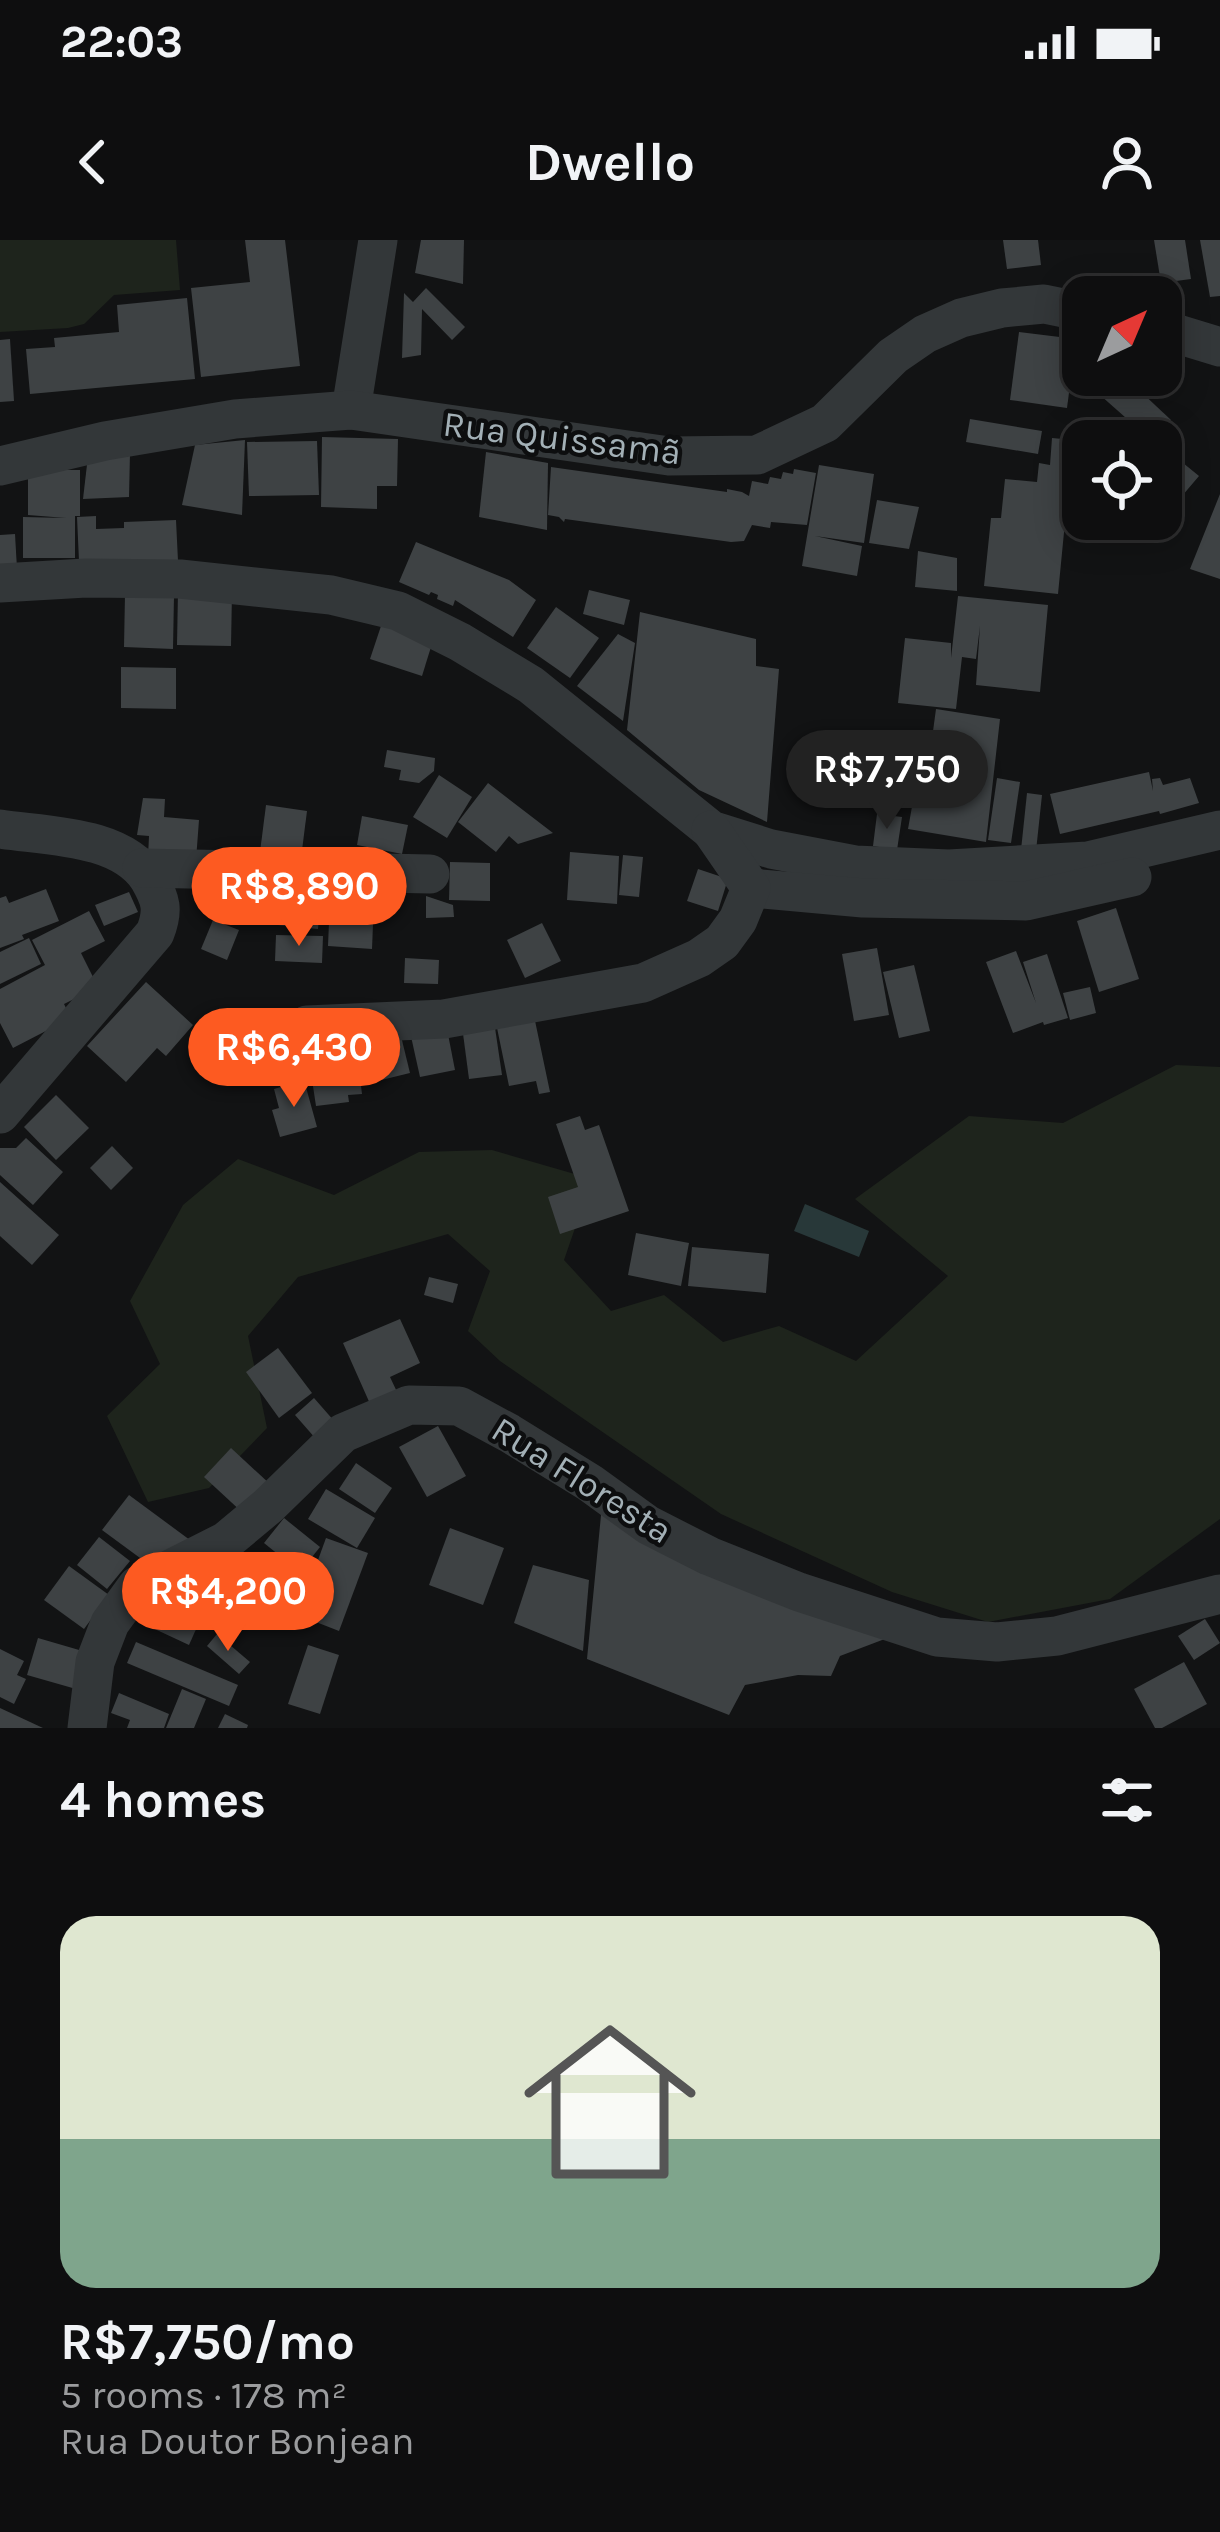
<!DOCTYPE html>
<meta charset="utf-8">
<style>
body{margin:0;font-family:Karla,sans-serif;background:#171718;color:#f1f3f6;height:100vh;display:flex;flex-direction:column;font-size:45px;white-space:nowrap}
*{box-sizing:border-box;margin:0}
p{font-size:39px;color:#9b9c9e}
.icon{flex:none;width:66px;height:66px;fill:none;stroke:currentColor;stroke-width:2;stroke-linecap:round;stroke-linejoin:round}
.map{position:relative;height:1488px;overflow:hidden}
.details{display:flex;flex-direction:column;background:#0e0e0f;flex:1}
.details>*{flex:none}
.needle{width:78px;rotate:44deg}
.controls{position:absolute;left:1062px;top:36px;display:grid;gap:24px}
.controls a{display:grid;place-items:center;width:120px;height:120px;border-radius:24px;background:#0e0e0f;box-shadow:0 6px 30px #0003,0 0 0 3px #2e2e2f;font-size:60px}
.price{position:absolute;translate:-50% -102px;padding:0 27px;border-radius:42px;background:#fd5a21;color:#fff;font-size:39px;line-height:78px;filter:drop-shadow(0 3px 6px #0008)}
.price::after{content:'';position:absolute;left:50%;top:72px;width:36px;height:27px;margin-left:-18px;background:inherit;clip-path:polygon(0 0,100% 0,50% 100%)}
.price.current{background:#222;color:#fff}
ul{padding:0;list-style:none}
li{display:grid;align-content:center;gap:24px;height:636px;padding:0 60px}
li+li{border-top:3px solid #2e2e2f}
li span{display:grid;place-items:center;height:372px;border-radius:36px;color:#555}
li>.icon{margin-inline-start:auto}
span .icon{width:216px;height:216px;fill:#fffc;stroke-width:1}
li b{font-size:51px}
h2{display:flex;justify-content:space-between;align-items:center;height:144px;padding:0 60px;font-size:51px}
.status{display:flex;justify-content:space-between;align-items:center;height:84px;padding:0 60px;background:#0e0e0f;direction:ltr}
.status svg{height:33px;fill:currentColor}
header{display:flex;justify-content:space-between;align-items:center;height:156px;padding:0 60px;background:#0e0e0f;font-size:54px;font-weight:700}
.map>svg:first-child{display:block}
.green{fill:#1e241c}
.water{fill:#283839}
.building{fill:#3e4244}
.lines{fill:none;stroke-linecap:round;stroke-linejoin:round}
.minor{stroke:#333739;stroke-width:39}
.labels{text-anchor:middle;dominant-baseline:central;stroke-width:9;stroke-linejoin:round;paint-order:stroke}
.street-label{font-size:36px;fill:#a3b0b6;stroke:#0d0e0f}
</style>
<div class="status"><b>22:03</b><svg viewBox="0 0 49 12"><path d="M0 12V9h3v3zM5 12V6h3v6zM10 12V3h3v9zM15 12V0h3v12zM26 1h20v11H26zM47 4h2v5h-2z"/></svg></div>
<header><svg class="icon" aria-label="back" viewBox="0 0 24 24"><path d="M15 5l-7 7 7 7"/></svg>Dwello<svg class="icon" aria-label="person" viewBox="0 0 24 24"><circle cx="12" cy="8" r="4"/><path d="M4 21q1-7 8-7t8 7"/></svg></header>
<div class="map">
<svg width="1220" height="1488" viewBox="0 0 1220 1488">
<rect width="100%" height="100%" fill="#121314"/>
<!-- green -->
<g class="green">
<polygon points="0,0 176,0 180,50 114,55 84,84 68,88 0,92"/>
<polygon points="1176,825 1220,827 1220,1279 1110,1359 988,1382 892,1352 721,1274 500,1121 468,1091 490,1031 448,994 298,1037 248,1096 267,1188 209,1248 148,1262 107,1176 160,1124 130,1061 183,965 238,919 334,955 419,912 492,910 592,939 564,1020 611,1071 664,1055 723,1102 779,1086 856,1121 948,1036 855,959 969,876 1063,883"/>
</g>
<!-- water -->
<polygon class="water" points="805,964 869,991 859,1017 794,991"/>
<!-- building -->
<g class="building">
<polygon points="245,0 285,0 300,126 201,137 191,48 250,42"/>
<polygon points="421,0 464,0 463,44 415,33"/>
<polygon points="1003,0 1038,0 1041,25 1007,29"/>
<polygon points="1154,0 1185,0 1191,39 1161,43"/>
<polygon points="1200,0 1220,0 1220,56 1210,57"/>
<polygon points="426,48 465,87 452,100 422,69 421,115 402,118 404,53 413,62"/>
<polygon points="187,58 195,139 30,154 26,109 55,107 54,98 119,92 117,65"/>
<polygon points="1019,92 1076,99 1067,168 1010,160"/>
<polygon points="10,99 14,161 0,162 0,100"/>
<polygon points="1102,135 1123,135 1171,180 1152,201 1091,147"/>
<polygon points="970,179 1042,191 1038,214 966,202"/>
<polygon points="1120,182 1139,201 1117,201 1109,194"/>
<polygon points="322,197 398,199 397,246 377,246 377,269 321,267"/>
<polygon points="1052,198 1073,200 1058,354 984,346 991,278 1001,278 1005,239 1037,242 1039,223 1050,225"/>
<polygon points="245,200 242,275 182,265 195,205"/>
<polygon points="317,201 319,255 249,256 247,202"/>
<polygon points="1161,205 1199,236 1182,256 1163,241 1168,234 1161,228"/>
<polygon points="486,212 548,223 547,290 479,277"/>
<polygon points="130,213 129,257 83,259 88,216"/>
<polygon points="819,225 874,234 864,303 815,296 862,306 857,336 802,326"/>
<polygon points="551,227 727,252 727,249 742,252 749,256 752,241 768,244 770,237 781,239 783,232 793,234 794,229 816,233 807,285 771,282 770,288 752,285 744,301 731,302 565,279 564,282 559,277 548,275"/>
<polygon points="28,230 80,230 80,276 75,276 75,318 23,318 23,277 66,278 28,275"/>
<polygon points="1220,254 1220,339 1190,329"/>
<polygon points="1076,255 1083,256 1083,275 1073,274"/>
<polygon points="877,260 919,267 909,309 869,303"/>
<polygon points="96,276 96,289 124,288 124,282 176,280 178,321 126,323 126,319 79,321 77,277"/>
<polygon points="15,294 17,329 0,330 0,295"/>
<polygon points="416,302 509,340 536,360 513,397 455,360 453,366 437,359 438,355 431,352 429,355 399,342"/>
<polygon points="918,311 957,318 957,351 915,347"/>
<polygon points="589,350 630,360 624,385 583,374"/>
<polygon points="178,351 232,352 231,406 177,405"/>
<polygon points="125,354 174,355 173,409 124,407"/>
<polygon points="958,356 1048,365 1040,452 976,445 980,386 976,419 962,417 956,469 898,463 905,398 951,403 951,418"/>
<polygon points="556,367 599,398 570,438 527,408"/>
<polygon points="640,372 756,399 756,426 779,429 767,582 699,550 627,490"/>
<polygon points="384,377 435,394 422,436 370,419"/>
<polygon points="618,394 635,403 623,481 577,446"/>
<polygon points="121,427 176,428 176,469 121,468"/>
<polygon points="936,469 1000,479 986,602 908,589 913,561 885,557 895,500 931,506"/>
<polygon points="387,510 435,518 434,531 419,543 399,540 401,530 384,527"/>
<polygon points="1149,532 1153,551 1152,539 1160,538 1163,545 1190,538 1199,563 1160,574 1159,571 1060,594 1050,554"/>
<polygon points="439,535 472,557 447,598 413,577"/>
<polygon points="997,538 1020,542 1011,603 988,600"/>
<polygon points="488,543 553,593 518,604 509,596 496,612 458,582"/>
<polygon points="1027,553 1042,555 1036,611 1021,610"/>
<polygon points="143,558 165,559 164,577 199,580 196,620 148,617 149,596 137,595"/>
<polygon points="266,565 307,571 301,618 260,612"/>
<polygon points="877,574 902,577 897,610 873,606"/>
<polygon points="362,576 408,585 402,614 357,605"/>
<polygon points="570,612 619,616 617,664 567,660"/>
<polygon points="623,615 643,617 639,657 619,655"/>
<polygon points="450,622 490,623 490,661 449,660"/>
<polygon points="698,629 728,639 718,671 687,661"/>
<polygon points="46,649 59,681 22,695 24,699 0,708 0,658 6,656 9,663"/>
<polygon points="129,652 138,672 104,686 95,665"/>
<polygon points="271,652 321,656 318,689 268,684"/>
<polygon points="426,656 453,665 454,677 426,678"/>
<polygon points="330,658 374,660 372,709 328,706"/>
<polygon points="1116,668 1139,739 1099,752 1077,681"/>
<polygon points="89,671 105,701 81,713 98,747 64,764 71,778 13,808 0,783 0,749 45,725 32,700"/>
<polygon points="213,680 239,690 227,720 201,709"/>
<polygon points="542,683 561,721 525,738 507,700"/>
<polygon points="276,695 323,696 322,723 275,721"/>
<polygon points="29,698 41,724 0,744 0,712"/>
<polygon points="877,708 889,775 854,781 842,714"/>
<polygon points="1016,711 1036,763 1023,722 1047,714 1068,778 1044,785 1043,782 1013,793 986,722"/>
<polygon points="405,718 439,720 438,744 404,743"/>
<polygon points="914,725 930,791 899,798 883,732"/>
<polygon points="146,742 193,785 166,816 157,808 126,842 87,806"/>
<polygon points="1090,747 1096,773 1070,780 1063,753"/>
<polygon points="534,776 550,852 539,854 536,841 509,846 496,783"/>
<polygon points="494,781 502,835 469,839 462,786"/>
<polygon points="398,784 410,833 369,843 357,793"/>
<polygon points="446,784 455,830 420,837 410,792"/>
<polygon points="357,814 362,854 348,855 349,862 316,866 309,820"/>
<polygon points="304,840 317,887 280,897 272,870 279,868 274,849"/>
<polygon points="56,855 89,888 56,920 24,887"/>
<polygon points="580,876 585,890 599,885 629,971 560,994 548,957 578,947 556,884"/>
<polygon points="26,898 63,932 33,965 0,935 0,908 16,908"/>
<polygon points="112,906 133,928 111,950 90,928"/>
<polygon points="0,942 59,995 32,1025 0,996"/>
<polygon points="636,993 689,1003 681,1046 628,1035"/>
<polygon points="692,1007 769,1014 766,1053 688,1046"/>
<polygon points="429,1037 458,1044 453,1063 424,1055"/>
<polygon points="400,1079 420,1123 390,1137 398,1154 371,1166 343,1103"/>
<polygon points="278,1108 312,1153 279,1178 246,1132"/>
<polygon points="314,1158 335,1182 316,1199 295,1175"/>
<polygon points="438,1186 466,1236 427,1257 399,1207"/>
<polygon points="231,1208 271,1245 244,1274 204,1237"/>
<polygon points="356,1223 392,1248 375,1273 339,1249"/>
<polygon points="326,1249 375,1278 357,1308 308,1279"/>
<polygon points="129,1255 194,1303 155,1329 102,1290"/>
<polygon points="602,1265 890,1397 840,1416 831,1436 798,1435 745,1445 729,1475 587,1419"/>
<polygon points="284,1278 320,1307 300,1332 264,1303"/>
<polygon points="450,1288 504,1308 483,1365 429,1345"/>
<polygon points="99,1297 130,1321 107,1349 77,1325"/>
<polygon points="326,1298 368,1313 339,1391 298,1375"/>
<polygon points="244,1313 265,1334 268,1331 287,1350 266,1371 227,1331"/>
<polygon points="533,1325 589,1340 583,1411 514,1383"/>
<polygon points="69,1326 109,1355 84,1389 44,1360"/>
<polygon points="152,1366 197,1387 189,1405 144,1384"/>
<polygon points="1205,1379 1220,1403 1194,1420 1178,1396"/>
<polygon points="217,1394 250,1422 239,1434 207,1406"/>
<polygon points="38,1398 86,1412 76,1449 27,1435"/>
<polygon points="136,1402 238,1445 229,1466 127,1423"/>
<polygon points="308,1405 339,1415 320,1474 288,1464"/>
<polygon points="0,1409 24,1421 17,1435 26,1439 14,1464 0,1457"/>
<polygon points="1184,1422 1207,1464 1162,1488 1155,1488 1134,1449"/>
<polygon points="182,1449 206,1459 194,1488 166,1488"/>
<polygon points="119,1453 169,1474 164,1488 127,1488 130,1480 111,1473"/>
<polygon points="0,1468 43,1488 0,1488"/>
<polygon points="225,1474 248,1485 247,1488 218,1488"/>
</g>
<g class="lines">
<!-- minor -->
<g class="minor">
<polyline points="1161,89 1220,107"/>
<polyline points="351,170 378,0"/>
<polyline points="0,226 105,201 235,179 351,170 669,216 757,215 825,183 893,116 925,94 961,78 1002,68 1044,64 1083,72"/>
<polyline points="0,343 86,338 180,339 331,355 398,371 460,402 531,445 711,590 771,609 855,625 949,629 1088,621 1220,590"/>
<path d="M0,589C47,596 121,595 149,639C161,660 164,670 155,693L0,874"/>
<polyline points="142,628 430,634"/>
<polyline points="751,648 863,658 1026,661 1132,637"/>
<polyline points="307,785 444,779 643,743 699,718 722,702 738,680 751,648 711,590"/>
<polyline points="87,1488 95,1422 110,1383 137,1346 226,1301 268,1266 343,1193 409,1165 459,1166 509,1193 590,1243 648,1285 709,1316 799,1352 937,1397 997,1402 1057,1396 1220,1354"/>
</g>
</g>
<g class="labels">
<!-- street labels -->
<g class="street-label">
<text transform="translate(562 198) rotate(7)">Rua Quissamã</text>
<text transform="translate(582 1240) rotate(32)">Rua Floresta</text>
</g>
</g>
</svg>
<div class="controls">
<a><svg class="needle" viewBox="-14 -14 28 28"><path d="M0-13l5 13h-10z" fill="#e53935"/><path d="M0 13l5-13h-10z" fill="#9b9c9e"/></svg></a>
<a><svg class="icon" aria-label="locate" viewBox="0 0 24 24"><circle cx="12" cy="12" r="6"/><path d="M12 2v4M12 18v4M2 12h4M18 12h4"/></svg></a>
</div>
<b class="price current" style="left:887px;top:592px">R$7,750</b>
<b class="price" style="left:299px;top:709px">R$8,890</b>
<b class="price" style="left:294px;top:870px">R$6,430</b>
<b class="price" style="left:228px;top:1414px">R$4,200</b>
</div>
<section class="details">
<h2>4 homes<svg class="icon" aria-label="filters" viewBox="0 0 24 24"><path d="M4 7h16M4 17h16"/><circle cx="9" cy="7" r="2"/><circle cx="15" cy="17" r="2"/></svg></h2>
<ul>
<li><span style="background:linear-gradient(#dfe7d0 60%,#7fa58c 0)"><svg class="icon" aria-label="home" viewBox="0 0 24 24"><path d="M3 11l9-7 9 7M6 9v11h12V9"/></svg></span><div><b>R$7,750/mo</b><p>5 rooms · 178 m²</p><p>Rua Doutor Bonjean</p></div></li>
</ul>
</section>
